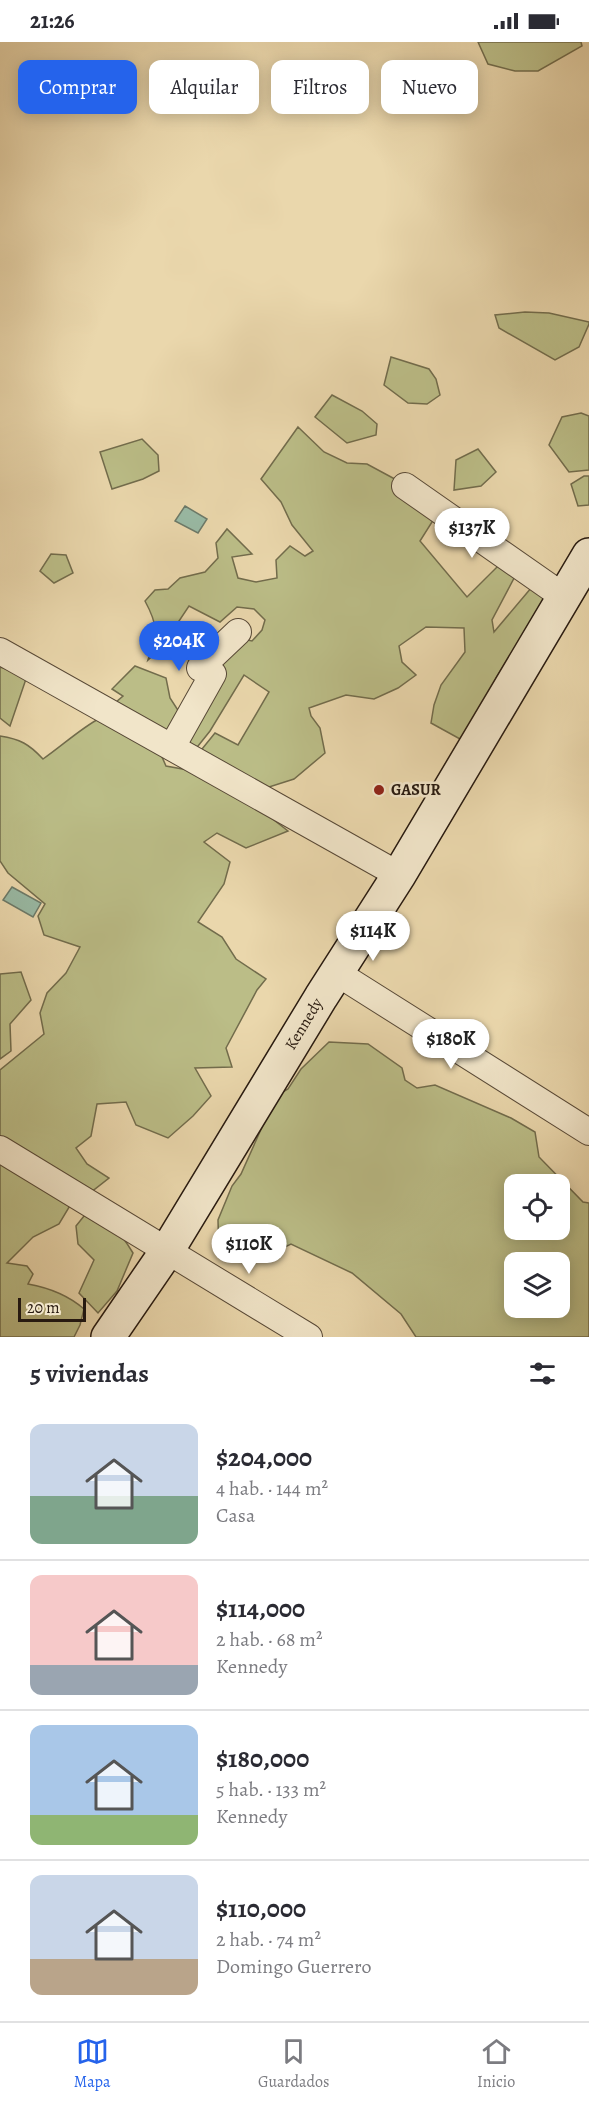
<!DOCTYPE html>
<html lang="es">
<meta charset="utf-8">
<style>
body{margin:0;font-family:Alegreya,serif;background:#f7f7f7;color:#2b2b33;height:100vh;display:flex;flex-direction:column;font-size:22px;white-space:nowrap}
*{box-sizing:border-box;margin:0}
p{font-size:20px;color:#7c7c81}
.icon{flex:none;width:33px;height:33px;fill:none;stroke:currentColor;stroke-width:2;stroke-linecap:round;stroke-linejoin:round}
.map{position:relative;height:1295px;overflow:hidden}
.side{display:flex;flex-direction:column;background:#fff;flex:1}
.side>*{flex:none}
.guide{position:absolute;left:18px;top:18px;width:554px;height:54px;display:flex;gap:12px}
.controls{position:absolute;left:504px;top:1132px;display:grid;gap:12px}
.controls a{display:grid;place-items:center;width:66px;height:66px;border-radius:12px;background:#fff;box-shadow:0 3px 15px #0003;font-size:30px}
.scale{position:absolute;left:18px;bottom:15px;width:68px;box-sizing:border-box;padding-left:6px;border:3px solid #281a10;border-top:0;font-size:16px;line-height:21px;white-space:nowrap;color:#281a10;-webkit-text-stroke:4px #f1e5c9;paint-order:stroke}
.price{position:absolute;translate:-50% -51px;padding:0 14px;border-radius:21px;background:#fff;color:#222;font-size:20px;line-height:39px;filter:drop-shadow(0 2px 3px #0008)}
.price::after{content:'';position:absolute;left:50%;top:36px;width:18px;height:14px;margin-left:-9px;background:inherit;clip-path:polygon(0 0,100% 0,50% 100%)}
.price.on{background:#2563eb;color:#fff}
ul{padding:0;list-style:none}
li{display:flex;align-items:center;gap:18px;height:150px;padding:0 30px}
li+li{border-top:2px solid #e1e1e2}
li span{display:grid;place-items:center;flex:none;width:168px;height:120px;border-radius:12px;color:#555}
li>.icon{margin-inline-start:auto}
span .icon{width:72px;height:72px;fill:#fffc;stroke-width:1}
li b{font-size:26px}
h2{display:flex;justify-content:space-between;align-items:center;height:72px;padding:0 30px;font-size:26px}
.tag{padding:0 21px;border-radius:12px;background:#fff;box-shadow:0 3px 15px #0003;font-size:21px;line-height:54px}
.tag.on{background:#2563eb;color:#fff}
.status{display:flex;justify-content:space-between;align-items:center;height:42px;padding:0 30px;background:#fff;direction:ltr}
.status svg{height:16px;fill:currentColor}
.dock{display:flex;justify-content:space-around;align-items:center;height:84px;border-top:2px solid #e1e1e2;background:#fff;font-size:16px;color:#7c7c81}
.dock a{display:grid;justify-items:center;gap:3px}
.dock .on{color:#2563eb}
.map>svg:first-child{display:block}
.green{fill:#bbbd87;stroke:#726c4c;stroke-width:1.5;fill-rule:evenodd}
.water{fill:#99baa5;stroke:#6c7a69;stroke-width:1.5}
.lines{fill:none;stroke-linecap:round;stroke-linejoin:round}
.street-casing{stroke:#584937;stroke-width:28}
.secondary-casing{stroke:#281a10;stroke-width:36}
.street{stroke:#f1e5c9;stroke-width:26}
.secondary{stroke:#f1e5c9;stroke-width:33}
.poi-dot{fill:#8f2418;stroke:#f1e5c9;stroke-width:2}
.labels{text-anchor:middle;dominant-baseline:central;stroke-width:5;stroke-linejoin:round;paint-order:stroke}
.poi-label{font-size:16px;font-weight:bold;fill:#281a10;stroke:#f1e5c9;text-anchor:start}
.street-label{font-size:16px;fill:#281a10;stroke:#f1e5c9}
</style>
<div class="status"><b>21:26</b><svg viewBox="0 0 49 12"><path d="M0 12V9h3v3zM5 12V6h3v6zM10 12V3h3v9zM15 12V0h3v12zM26 1h20v11H26zM47 4h2v5h-2z"/></svg></div>
<div class="map">
<svg width="589" height="1295" viewBox="0 0 589 1295">
<rect width="100%" height="100%" fill="#ead7ac"/>
<filter id="stains"><feTurbulence type="fractalNoise" baseFrequency=".00333" numOctaves="4"/><feColorMatrix values="0 0 0 0 .2 0 0 0 0 .09 0 0 0 0 .02 0 0 0 .5 -.17"/></filter>
<radialGradient id="worn" r=".72"><stop offset=".6" stop-color="#630" stop-opacity="0"/><stop offset="1" stop-color="#630" stop-opacity=".3"/></radialGradient>
<!-- green -->
<g class="green">
<polygon points="478,0 581,0 582,4 538,29 515,29 488,22"/>
<polygon points="525,270 549,271 589,280 589,282 579,305 555,318 499,286 495,273"/>
<polygon points="391,315 429,327 436,337 440,353 427,362 408,361 384,343"/>
<polygon points="332,353 362,369 377,382 376,393 347,401 315,375"/>
<polygon points="581,371 589,374 589,428 569,430 549,403 562,375"/>
<path d="M298,385L324,410L347,421L367,422L404,442L439,469L420,499L467,555L506,516L522,521L492,578L494,590L537,539L552,547L496,636L487,662L460,697L431,681L434,663L441,643L465,610L464,586L426,585L399,604L402,620L416,633L398,646L374,657L346,653L309,666L311,674L320,686L325,711L294,737L266,746L198,712L215,691L238,703L269,650L244,633L210,689L194,709L181,702L211,619L238,596L252,599L262,588L265,578L254,567L237,565L220,580L189,564L161,606L148,618C157,590 159,585 145,559L155,548L168,547L180,536L205,530L218,516L216,501L227,487L252,512L232,515L238,536L256,540L277,536L276,518L290,504L305,514L313,509L292,483L281,460L261,437Z"/>
<polygon points="142,397 158,413 159,429 143,437 112,447 100,410"/>
<polygon points="478,407 496,430 481,444 454,448 456,418"/>
<polygon points="584,434 589,434 589,463 578,464 571,442"/>
<polygon points="51,512 66,513 73,531 54,541 40,529"/>
<polygon points="135,624 166,636 170,656 183,676 168,697 109,666 123,654 112,647"/>
<polygon points="0,625 27,634 10,684 0,676"/>
<path d="M100,676L158,706L166,724L188,728L270,775L288,789L246,806L217,791L204,800L230,820L224,842L198,880L222,895L236,917L266,937L257,948L226,1006L232,1025L195,1026L211,1054L193,1074L168,1096L136,1083L126,1060L97,1062L91,1094L76,1106L87,1122L109,1136L86,1154L0,1102V1028L44,992L40,971L47,951L66,931L80,905L44,893L38,874L45,862L8,831L0,819V694C20,697 29,702 43,717C63,703 80,687 100,676Z"/>
<polygon points="21,930 31,958 10,982 11,1009 0,1017 0,932"/>
<path d="M329,1000L368,1002L402,1026L405,1038L417,1046L435,1043L511,1076L535,1090L539,1115L583,1160L589,1161V1295H416L401,1272L352,1231L291,1202L256,1219L219,1214L218,1178L232,1144L241,1132L276,1054L288,1047L301,1027ZM514,1143H560V1188H514ZM514,1221H560V1266H514Z"/>
<path d="M0,1112L71,1162L59,1182L33,1195L7,1221L27,1224L33,1232L28,1242C50,1246 68,1253 84,1267L80,1283L74,1295H0Z"/>
<path d="M84,1174C111,1178 119,1188 133,1211L117,1249L98,1271L79,1251L94,1218L78,1202L76,1184Z"/>
</g>
<!-- water -->
<g class="water">
<polygon points="185,464 207,477 198,491 175,479"/>
<polygon points="12,845 41,861 33,875 3,858"/>
</g>
<g class="lines">
<defs>
<g id="street">
<polyline points="405,444 564,555"/>
<polyline points="0,609 399,833"/>
<polyline points="172,705 213,632 200,626 238,590"/>
<polyline points="337,931 589,1090"/>
<polyline points="0,1107 309,1295"/>
</g>
<polyline id="secondary" points="108,1295 167,1209 321,955 399,833 589,513"/>
</defs>
<!-- street casing -->
<use href="#street" class="street-casing"/>
<!-- secondary casing -->
<use href="#secondary" class="secondary-casing"/>
<!-- street -->
<use href="#street" class="street"/>
<!-- secondary -->
<use href="#secondary" class="secondary"/>
</g>
<!-- markers -->
<circle class="poi-dot" cx="379" cy="748" r="6"/>
<g class="labels">
<!-- poi labels -->
<g class="poi-label">
<text x="391" y="748">GASUR</text>
</g>
<!-- street labels -->
<g class="street-label">
<text transform="translate(304 982) rotate(-59)">Kennedy</text>
</g>
</g>
<rect width="100%" height="100%" filter="url(#stains)"/>
<rect width="100%" height="100%" fill="url(#worn)"/>
</svg>
<div class="controls">
<a><svg class="icon" aria-label="locate" viewBox="0 0 24 24"><circle cx="12" cy="12" r="6"/><path d="M12 2v4M12 18v4M2 12h4M18 12h4"/></svg></a>
<a><svg class="icon" aria-label="layers" viewBox="0 0 24 24"><path d="M12 4l9 5-9 5-9-5zM3 14l9 5 9-5"/></svg></a>
</div>
<div class="scale">20 m</div>
<b class="price" style="left:472px;top:517px">$137K</b>
<b class="price on" style="left:179px;top:630px">$204K</b>
<b class="price" style="left:373px;top:920px">$114K</b>
<b class="price" style="left:451px;top:1028px">$180K</b>
<b class="price" style="left:249px;top:1233px">$110K</b>
<div class="guide">
<a class="tag on">Comprar</a>
<a class="tag">Alquilar</a>
<a class="tag">Filtros</a>
<a class="tag">Nuevo</a>
</div>
</div>
<section class="side">
<h2>5 viviendas<svg class="icon" aria-label="filters" viewBox="0 0 24 24"><path d="M4 7h16M4 17h16"/><circle cx="9" cy="7" r="2"/><circle cx="15" cy="17" r="2"/></svg></h2>
<ul>
<li><span style="background:linear-gradient(#c9d6e8 60%,#7fa58c 0)"><svg class="icon" aria-label="home" viewBox="0 0 24 24"><path d="M3 11l9-7 9 7M6 9v11h12V9"/></svg></span><div><b>$204,000</b><p>4 hab. · 144 m²</p><p>Casa</p></div></li>
<li><span style="background:linear-gradient(#f6c9c9 75%,#9aa5b1 0)"><svg class="icon" aria-label="home" viewBox="0 0 24 24"><path d="M3 11l9-7 9 7M6 9v11h12V9"/></svg></span><div><b>$114,000</b><p>2 hab. · 68 m²</p><p>Kennedy</p></div></li>
<li><span style="background:linear-gradient(#a9c7e8 75%,#8fb573 0)"><svg class="icon" aria-label="home" viewBox="0 0 24 24"><path d="M3 11l9-7 9 7M6 9v11h12V9"/></svg></span><div><b>$180,000</b><p>5 hab. · 133 m²</p><p>Kennedy</p></div></li>
<li><span style="background:linear-gradient(#c9d6e8 70%,#b9a48a 0)"><svg class="icon" aria-label="home" viewBox="0 0 24 24"><path d="M3 11l9-7 9 7M6 9v11h12V9"/></svg></span><div><b>$110,000</b><p>2 hab. · 74 m²</p><p>Domingo Guerrero</p></div></li>
</ul>
</section>
<nav class="dock">
<a class="on"><svg class="icon" aria-label="map" viewBox="0 0 24 24"><path d="M3 6l6-2 6 2 6-2v14l-6 2-6-2-6 2zM9 4v14M15 6v14"/></svg>Mapa</a>
<a><svg class="icon" aria-label="saved" viewBox="0 0 24 24"><path d="M7 4h10v16l-5-4-5 4z"/></svg>Guardados</a>
<a><svg class="icon" aria-label="home" viewBox="0 0 24 24"><path d="M3 11l9-7 9 7M6 9v11h12V9"/></svg>Inicio</a>
</nav>
